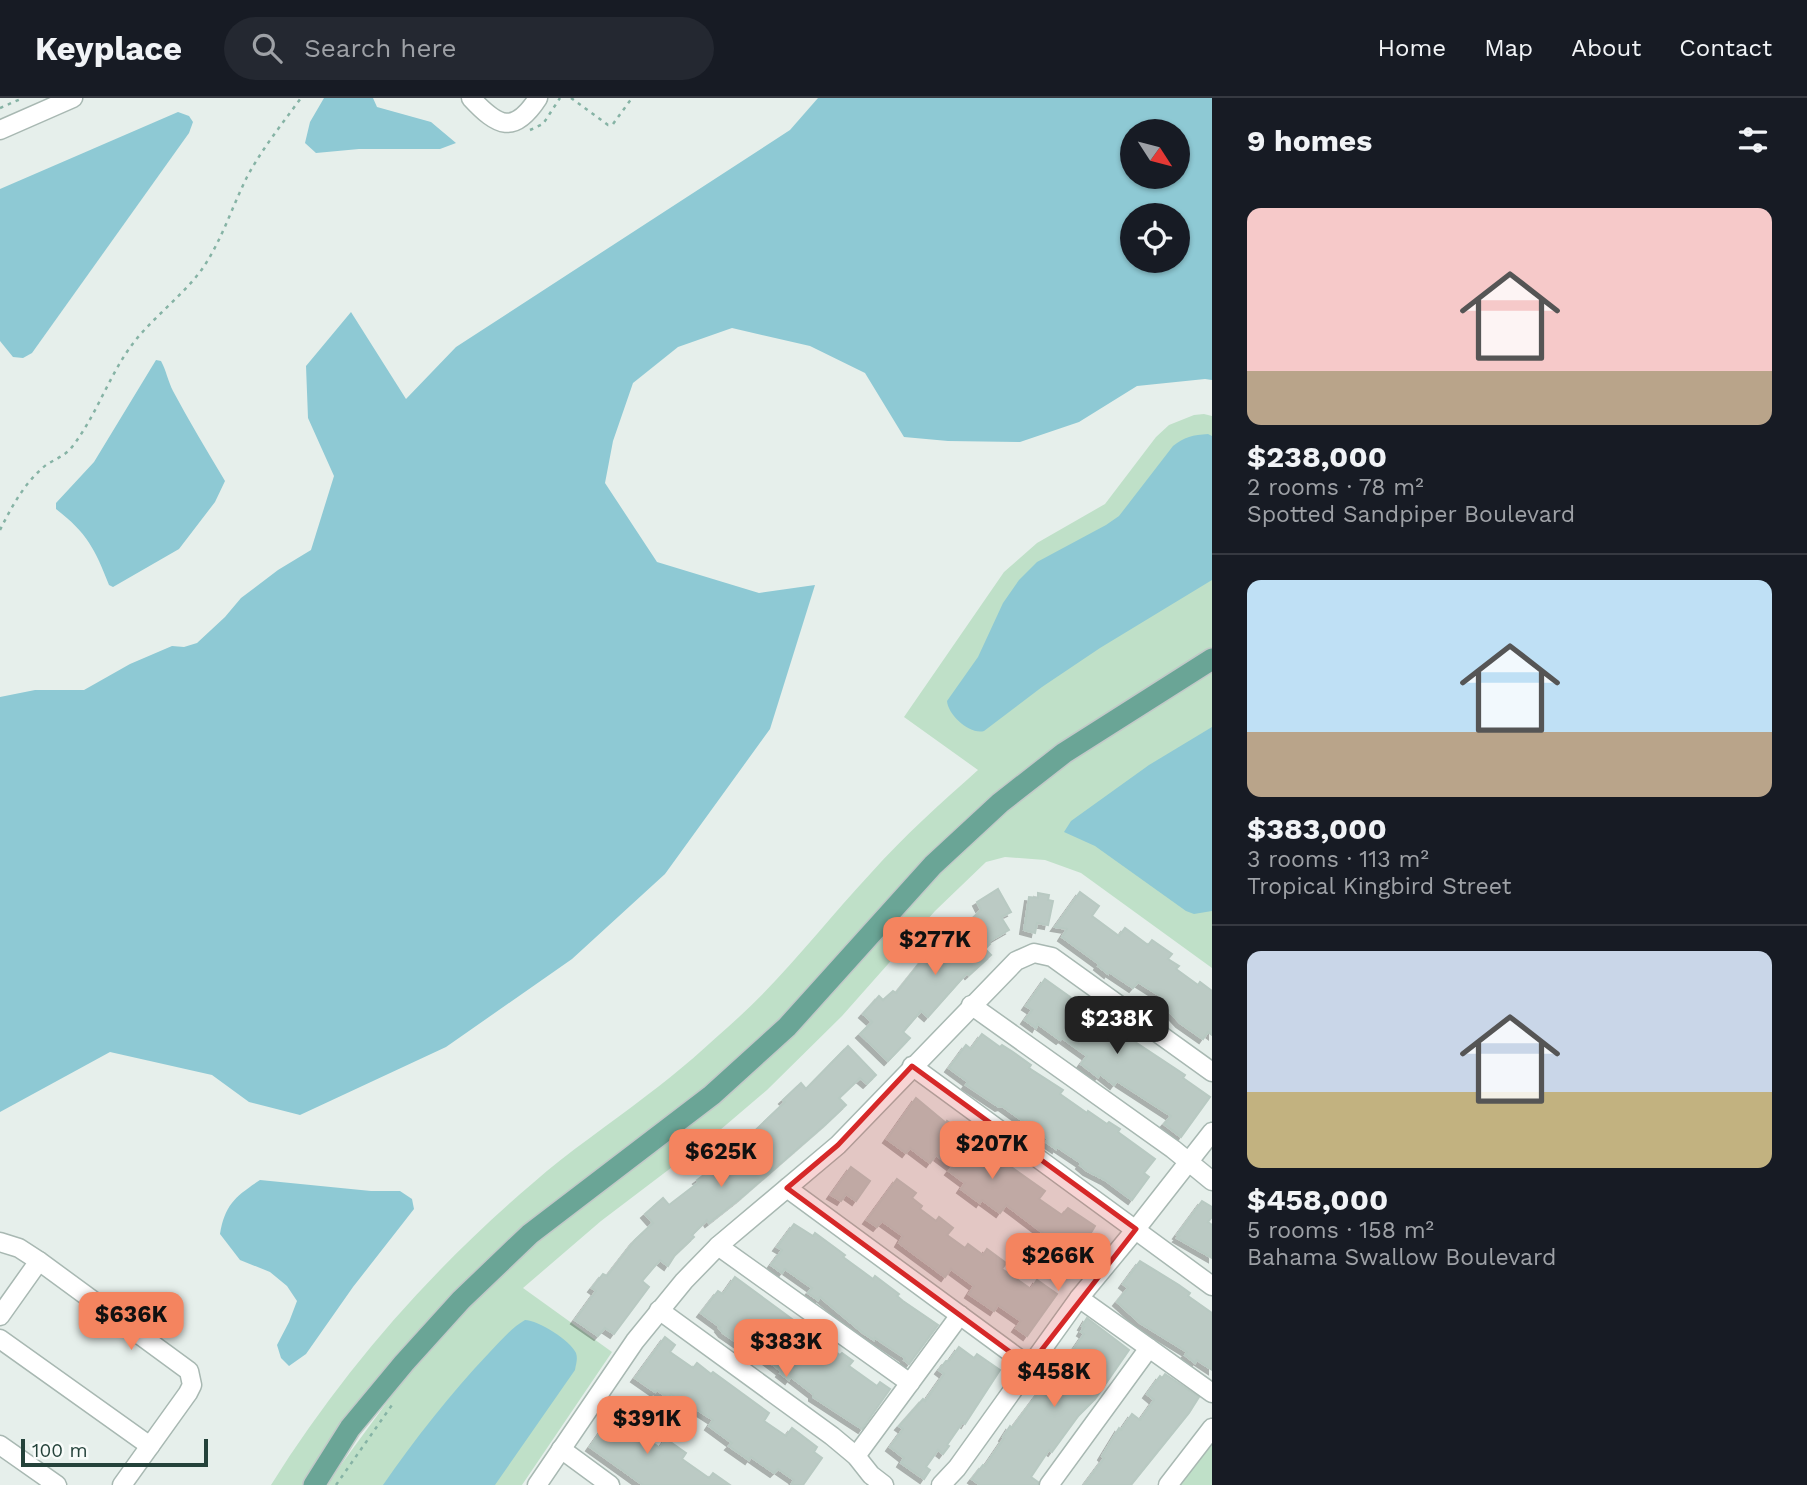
<!DOCTYPE html>
<meta charset="utf-8">
<style>
body{margin:0;font-family:"Work Sans",sans-serif;background:#242831;color:#f1f3f6;height:100vh;display:flex;flex-direction:column;font-size:26px;white-space:nowrap}
*{box-sizing:border-box;margin:0}
p{font-size:23px;color:#9ea1a6}
.icon{flex:none;width:38px;height:38px;fill:none;stroke:currentColor;stroke-width:2;stroke-linecap:round;stroke-linejoin:round}
.map{position:relative;flex:1;overflow:hidden}
.panel{display:flex;flex-direction:column;background:#171b24;width:595px}
.panel>*{flex:none}
.needle{width:46px;rotate:126deg}
.tools{position:absolute;left:1120px;top:21px;display:grid;gap:14px}
.tools a{display:grid;place-items:center;width:70px;height:70px;border-radius:50%;background:#171b24;box-shadow:0 2px 5px #0004;font-size:35px}
.scale{position:absolute;left:21px;bottom:18px;width:187px;box-sizing:border-box;padding-left:7px;border:4px solid #24423a;border-top:0;font-size:19px;line-height:24px;white-space:nowrap;color:#24423a;-webkit-text-stroke:5px #f7fbf9;paint-order:stroke}
.price{position:absolute;translate:-50% -60px;padding:0 16px;border-radius:14px;background:#f4845f;color:#111;font-size:23px;line-height:46px;filter:drop-shadow(0 2px 4px #0008)}
.price::after{content:'';position:absolute;left:50%;top:42px;width:21px;height:16px;margin-left:-10px;background:inherit;clip-path:polygon(0 0,100% 0,50% 100%)}
.price.current{background:#222;color:#fff}
ul{padding:0;list-style:none}
li{display:grid;align-content:center;gap:14px;height:371px;padding:0 35px}
li+li{border-top:2px solid #363941}
li span{display:grid;place-items:center;height:217px;border-radius:14px;color:#555}
li>.icon{margin-inline-start:auto}
span .icon{width:126px;height:126px;fill:#fffc;stroke-width:1}
li b{font-size:30px}
h2{display:flex;justify-content:space-between;align-items:center;height:84px;padding:0 35px;font-size:30px}
header{display:flex;align-items:center;gap:42px;box-sizing:border-box;height:98px;padding:0 35px;background:#171b24;border-bottom:2px solid #363941}
header strong{font-size:33px}
nav{display:flex;gap:38px;margin-inline-start:auto;font-size:24px}
.search{width:490px;height:63px;background:#242831;display:flex;align-items:center;gap:18px;box-sizing:border-box;padding:0 24px;border-radius:38px;color:#9ea1a6;font-size:26px}
main{display:flex;flex:1;min-height:0}
.map>svg:first-child{display:block}
.green{fill:#bfe0c8}
.water{fill:#8ec9d4;fill-rule:evenodd}
.building{fill:#bbcac4;stroke:#b8c9c2;stroke-width:2;filter:url(#shadow)}
.lines{fill:none;stroke-linecap:round;stroke-linejoin:round}
.minor-casing{stroke:#a8b8b2;stroke-width:21}
.major-casing{stroke:#c2cac8;stroke-width:24}
.path{stroke:#86b3a5;stroke-width:2.5;stroke-dasharray:3.5 5;stroke-linecap:butt}
.minor{stroke:#fff;stroke-width:18}
.major{stroke:#6aa596;stroke-width:21}
.marked{fill:#d62828;fill-opacity:0.2;stroke:#d62828;stroke-width:5;stroke-linejoin:round}
</style>
<header>
<strong>Keyplace</strong>
<div class="search"><svg class="icon" aria-label="search" viewBox="0 0 24 24"><circle cx="10" cy="10" r="6"/><path d="M15 15l6 6"/></svg>Search here</div>
<nav><a>Home</a><a>Map</a><a>About</a><a>Contact</a></nav>
</header>
<main>
<div class="map">
<svg width="1212" height="1387" viewBox="0 0 1212 1387">
<defs>
<filter id="shadow"><feDropShadow dx="-4" dy="4" stdDeviation="0" flood-color="#0004"/></filter>
</defs>
<rect width="100%" height="100%" fill="#e6efeb"/>
<!-- green -->
<g class="green">
<path d="M1204,316L1212,318V562L1000,705L787,929L458,1205L314,1387H271C343,1272 430,1173 533,1085C569,1053 609,1027 646,998C679,974 709,946 739,919C787,875 826,823 871,775C904,738 941,705 978,672L904,619L1004,474L1037,445L1105,406L1156,339L1169,327L1194,317Z"/>
<polygon points="1212,570 1212,870 1081,775 1045,762 1005,759 986,764 935,813 842,918 767,992 713,1038 601,1123 523,1190 612,1254 522,1387 326,1387 407,1277 472,1205 551,1130 610,1084 926,784 1045,679"/>
<polygon points="1212,1340 1212,1387 1175,1387"/>
</g>
<!-- water -->
<g class="water">
<polygon points="324,0 373,0 377,9 431,24 456,45 440,51 359,51 316,55 305,45 310,24"/>
<path d="M818,0H1212V282L1205,281L1137,288L1079,324L1020,344L948,343L904,339L865,275L810,248L732,230L678,249L633,285L613,343L605,385L657,464L759,495L815,487L770,631L665,776L572,861L446,949L300,1017L249,1004L212,977L110,954L0,1014V599L35,592H84L130,566L172,548L184,549L197,545L225,519L241,500L278,472L311,452L334,378L308,320L306,268L351,214L406,301L456,249L790,32ZM1132,33H1178V79H1132ZM1132,117H1178V163H1132Z"/>
<polygon points="178,14 189,18 193,24 189,35 32,255 23,260 13,259 0,243 0,91"/>
<path d="M156,262L161,263C166,272 168,283 173,293C189,323 207,353 225,383L215,404L179,451L113,489L109,487C95,451 87,435 56,411V405L94,364Z"/>
<path d="M1208,336L1212,338V482L1100,550L1042,589L984,633C970,637 948,617 947,603L978,559L1003,505L1019,482L1037,464L1106,427L1119,418L1173,348C1184,339 1193,337 1208,336Z"/>
<polygon points="1212,629 1212,813 1194,816 1186,813 1095,748 1064,734 1071,723 1149,667"/>
<path d="M260,1082L371,1093H400L412,1101L414,1111L353,1189L306,1256L289,1268L281,1260L277,1247L289,1224L297,1203L287,1188L270,1174L240,1162L220,1136C225,1106 236,1098 260,1082Z"/>
<path d="M525,1222C538,1222 571,1243 576,1255C578,1261 576,1266 575,1272L495,1387H383C415,1341 450,1296 489,1255C501,1243 511,1230 525,1222Z"/>
</g>
<!-- building -->
<g class="building">
<polygon points="998,791 1011,814 1001,819 1009,832 988,844 990,846 985,851 991,857 969,877 967,875 928,919 921,913 903,934 910,940 888,963 860,936 872,924 863,916 879,898 883,902 893,893 896,895 928,855 925,852 941,834 950,842 981,812 977,804"/>
<polygon points="1080,794 1099,808 1092,818 1119,838 1125,830 1148,847 1152,842 1172,856 1168,861 1179,868 1176,871 1198,887 1200,884 1212,893 1212,937 1208,934 1203,941 1180,925 1167,911 1165,914 1155,906 1160,898 1138,884 1133,890 1109,874 1108,876 1098,868 1099,866 1062,839 1067,831 1055,829"/>
<polygon points="1038,795 1049,797 1048,802 1053,803 1048,827 1037,825 1035,835 1024,832 1029,799 1038,800"/>
<polygon points="1045,881 1073,901 1075,899 1083,905 1100,917 1099,920 1185,977 1183,980 1210,999 1181,1039 1164,1026 1171,1018 1117,983 1114,987 1100,976 1098,979 1081,966 1087,958 1062,940 1060,942 1038,926 1036,930 1025,922 1032,912 1026,908"/>
<polygon points="982,936 1000,949 1002,947 1013,954 1031,967 1029,970 1063,992 1060,996 1087,1015 1088,1013 1107,1026 1109,1024 1120,1031 1118,1034 1155,1061 1144,1075 1149,1079 1132,1102 1105,1082 1087,1073 1080,1067 1081,1065 1057,1049 1056,1051 1046,1044 1048,1041 1002,1008 999,1009 966,987 968,984 949,970 966,947 971,951"/>
<polygon points="848,948 876,977 867,986 860,980 839,1000 846,1007 827,1025 742,1099 709,1125 707,1122 692,1137 694,1139 675,1157 668,1168 660,1162 642,1183 649,1189 614,1236 605,1230 598,1238 575,1222 596,1193 592,1190 603,1176 607,1178 635,1142 653,1125 645,1116 663,1100 669,1107 699,1084 697,1082 721,1064 714,1056 733,1040 739,1048 785,1004 783,1002 801,985 806,991"/>
<polygon points="916,1000 946,1025 947,1023 975,1043 969,1050 992,1066 997,1059 1045,1093 1039,1101 1062,1117 1068,1110 1095,1128 1089,1138 1097,1144 1080,1168 1054,1149 1052,1152 1038,1142 1043,1135 1006,1107 1000,1115 982,1102 980,1105 961,1091 965,1085 949,1073 952,1069 936,1057 930,1065 910,1050 906,1055 887,1041"/>
<polygon points="851,1069 870,1083 856,1103 846,1096 841,1103 831,1097"/>
<polygon points="897,1081 916,1095 912,1100 922,1108 920,1111 936,1123 939,1119 953,1130 947,1137 965,1150 968,1146 983,1157 987,1151 1006,1165 1002,1171 1031,1191 1037,1182 1057,1196 1027,1238 1016,1230 1021,1223 998,1207 994,1213 969,1196 974,1188 951,1171 945,1179 899,1145 903,1138 882,1123 877,1129 867,1122"/>
<polygon points="1202,1103 1212,1109 1212,1119 1208,1124 1212,1127 1212,1160 1177,1140 1179,1138 1177,1137"/>
<polygon points="794,1126 813,1138 815,1135 845,1157 843,1159 873,1181 875,1178 899,1196 897,1198 903,1203 938,1227 909,1266 904,1262 905,1260 875,1240 874,1242 863,1235 820,1199 818,1202 808,1195 812,1190 785,1171 782,1175 771,1167 782,1152 777,1149"/>
<polygon points="1140,1163 1179,1187 1190,1195 1188,1198 1212,1215 1212,1272 1197,1262 1195,1265 1185,1257 1187,1254 1140,1225 1117,1204 1128,1190 1123,1186"/>
<polygon points="735,1179 796,1224 793,1228 819,1248 822,1244 840,1257 842,1255 853,1263 849,1268 877,1288 880,1284 890,1291 862,1331 813,1299 813,1296 791,1279 789,1282 780,1275 781,1273 753,1252 752,1255 723,1235 719,1230 720,1229 701,1215 718,1193 723,1196"/>
<polygon points="1087,1220 1129,1252 1095,1301 1079,1317 1052,1354 1049,1352 1031,1379 1038,1384 1038,1387 980,1387 972,1381 983,1367 985,1368 1004,1340 1003,1339 1010,1328 1012,1330 1039,1294 1063,1254 1069,1258 1084,1236 1081,1234 1084,1229 1082,1228"/>
<polygon points="665,1239 675,1247 670,1254 693,1270 697,1265 711,1276 713,1274 769,1315 764,1323 786,1338 792,1330 817,1349 814,1354 822,1360 803,1387 791,1387 794,1382 778,1371 774,1375 751,1359 749,1362 729,1348 732,1345 709,1328 713,1322 685,1304 684,1306 671,1296 668,1300 657,1292 655,1294 635,1280"/>
<polygon points="959,1249 974,1260 977,1256 1000,1272 965,1326 963,1324 947,1347 949,1348 943,1356 938,1352 926,1369 930,1372 924,1381 901,1365 904,1360 890,1349 903,1331 899,1328 923,1301 925,1303 944,1276 939,1272 946,1263 949,1263"/>
<polygon points="1165,1276 1199,1299 1189,1315 1131,1387 1084,1387 1104,1360 1102,1358 1119,1330 1121,1332 1132,1316 1140,1322 1154,1302 1147,1296 1160,1278 1162,1280"/>
<polygon points="619,1308 639,1321 632,1330 660,1350 666,1341 686,1355 682,1361 709,1380 713,1375 730,1387 643,1387 590,1349"/>
</g>
<g class="lines">
<defs>
<g id="minor">
<path d="M471,0C498,29 514,37 538,0"/>
<polyline points="0,32 73,0"/>
<polyline points="971,907 1173,1051 1212,1083"/>
<polyline points="912,968 1212,1188"/>
<polyline points="787,1090 1029,1268"/>
<polyline points="0,1144 19,1150 39,1163 189,1273 192,1287 188,1295 122,1387"/>
<polyline points="718,1148 910,1285"/>
<polyline points="1079,1200 1212,1295"/>
<polyline points="659,1212 832,1338 856,1358 871,1377 884,1387"/>
<polyline points="0,1218 39,1163"/>
<polyline points="0,1241 150,1348"/>
<polyline points="0,1347 57,1387"/>
<polyline points="561,1351 610,1387"/>
<polyline points="856,1358 960,1217"/>
<polyline points="537,1387 635,1243 684,1183 718,1148 838,1047 1016,863 1034,855 1052,859 1212,974"/>
<polyline points="941,1387 957,1370 1079,1200 1136,1131 1212,1034"/>
<polyline points="1049,1387 1149,1250"/>
<polyline points="1168,1387 1212,1330"/>
</g>
<polyline id="major" points="314,1387 350,1330 404,1265 461,1202 530,1136 712,997 787,929 933,767 1000,705 1064,655 1212,561"/>
</defs>
<!-- minor casing -->
<use href="#minor" class="minor-casing"/>
<!-- major casing -->
<use href="#major" class="major-casing"/>
<!-- path -->
<g class="path">
<polyline points="571,0 608,27 613,26 632,0"/>
<polyline points="0,10 23,0"/>
<polyline points="530,32 543,26 560,0"/>
<path d="M0,432C12,408 25,384 46,367C55,361 65,358 72,349C96,318 108,280 131,248C151,221 179,201 200,174C221,145 231,111 247,79C262,51 282,26 301,0"/>
<polyline points="336,1387 392,1307"/>
</g>
<!-- minor -->
<use href="#minor" class="minor"/>
<!-- major -->
<use href="#major" class="major"/>
</g>
<!-- marked area -->
<path class="marked" d="M912,968L1136,1131L1029,1268L787,1090L838,1047Z"/>
</svg>
<div class="tools">
<a><svg class="needle" viewBox="-14 -14 28 28"><path d="M0-13l5 13h-10z" fill="#e53935"/><path d="M0 13l5-13h-10z" fill="#9ea1a6"/></svg></a>
<a><svg class="icon" aria-label="locate" viewBox="0 0 24 24"><circle cx="12" cy="12" r="6"/><path d="M12 2v4M12 18v4M2 12h4M18 12h4"/></svg></a>
</div>
<div class="scale">100 m</div>
<b class="price" style="left:935px;top:879px">$277K</b>
<b class="price current" style="left:1117px;top:958px">$238K</b>
<b class="price" style="left:992px;top:1083px">$207K</b>
<b class="price" style="left:721px;top:1091px">$625K</b>
<b class="price" style="left:1058px;top:1195px">$266K</b>
<b class="price" style="left:131px;top:1254px">$636K</b>
<b class="price" style="left:786px;top:1281px">$383K</b>
<b class="price" style="left:1054px;top:1311px">$458K</b>
<b class="price" style="left:647px;top:1358px">$391K</b>
</div>
<section class="panel">
<h2>9 homes<svg class="icon" aria-label="filters" viewBox="0 0 24 24"><path d="M4 7h16M4 17h16"/><circle cx="9" cy="7" r="2"/><circle cx="15" cy="17" r="2"/></svg></h2>
<ul>
<li><span style="background:linear-gradient(#f6c9c9 75%,#b9a48a 0)"><svg class="icon" aria-label="home" viewBox="0 0 24 24"><path d="M3 11l9-7 9 7M6 9v11h12V9"/></svg></span><div><b>$238,000</b><p>2 rooms · 78 m²</p><p>Spotted Sandpiper Boulevard</p></div></li>
<li><span style="background:linear-gradient(#bfe0f5 70%,#b9a48a 0)"><svg class="icon" aria-label="home" viewBox="0 0 24 24"><path d="M3 11l9-7 9 7M6 9v11h12V9"/></svg></span><div><b>$383,000</b><p>3 rooms · 113 m²</p><p>Tropical Kingbird Street</p></div></li>
<li><span style="background:linear-gradient(#c9d6e8 65%,#c2b280 0)"><svg class="icon" aria-label="home" viewBox="0 0 24 24"><path d="M3 11l9-7 9 7M6 9v11h12V9"/></svg></span><div><b>$458,000</b><p>5 rooms · 158 m²</p><p>Bahama Swallow Boulevard</p></div></li>
</ul>
</section>
</main>
